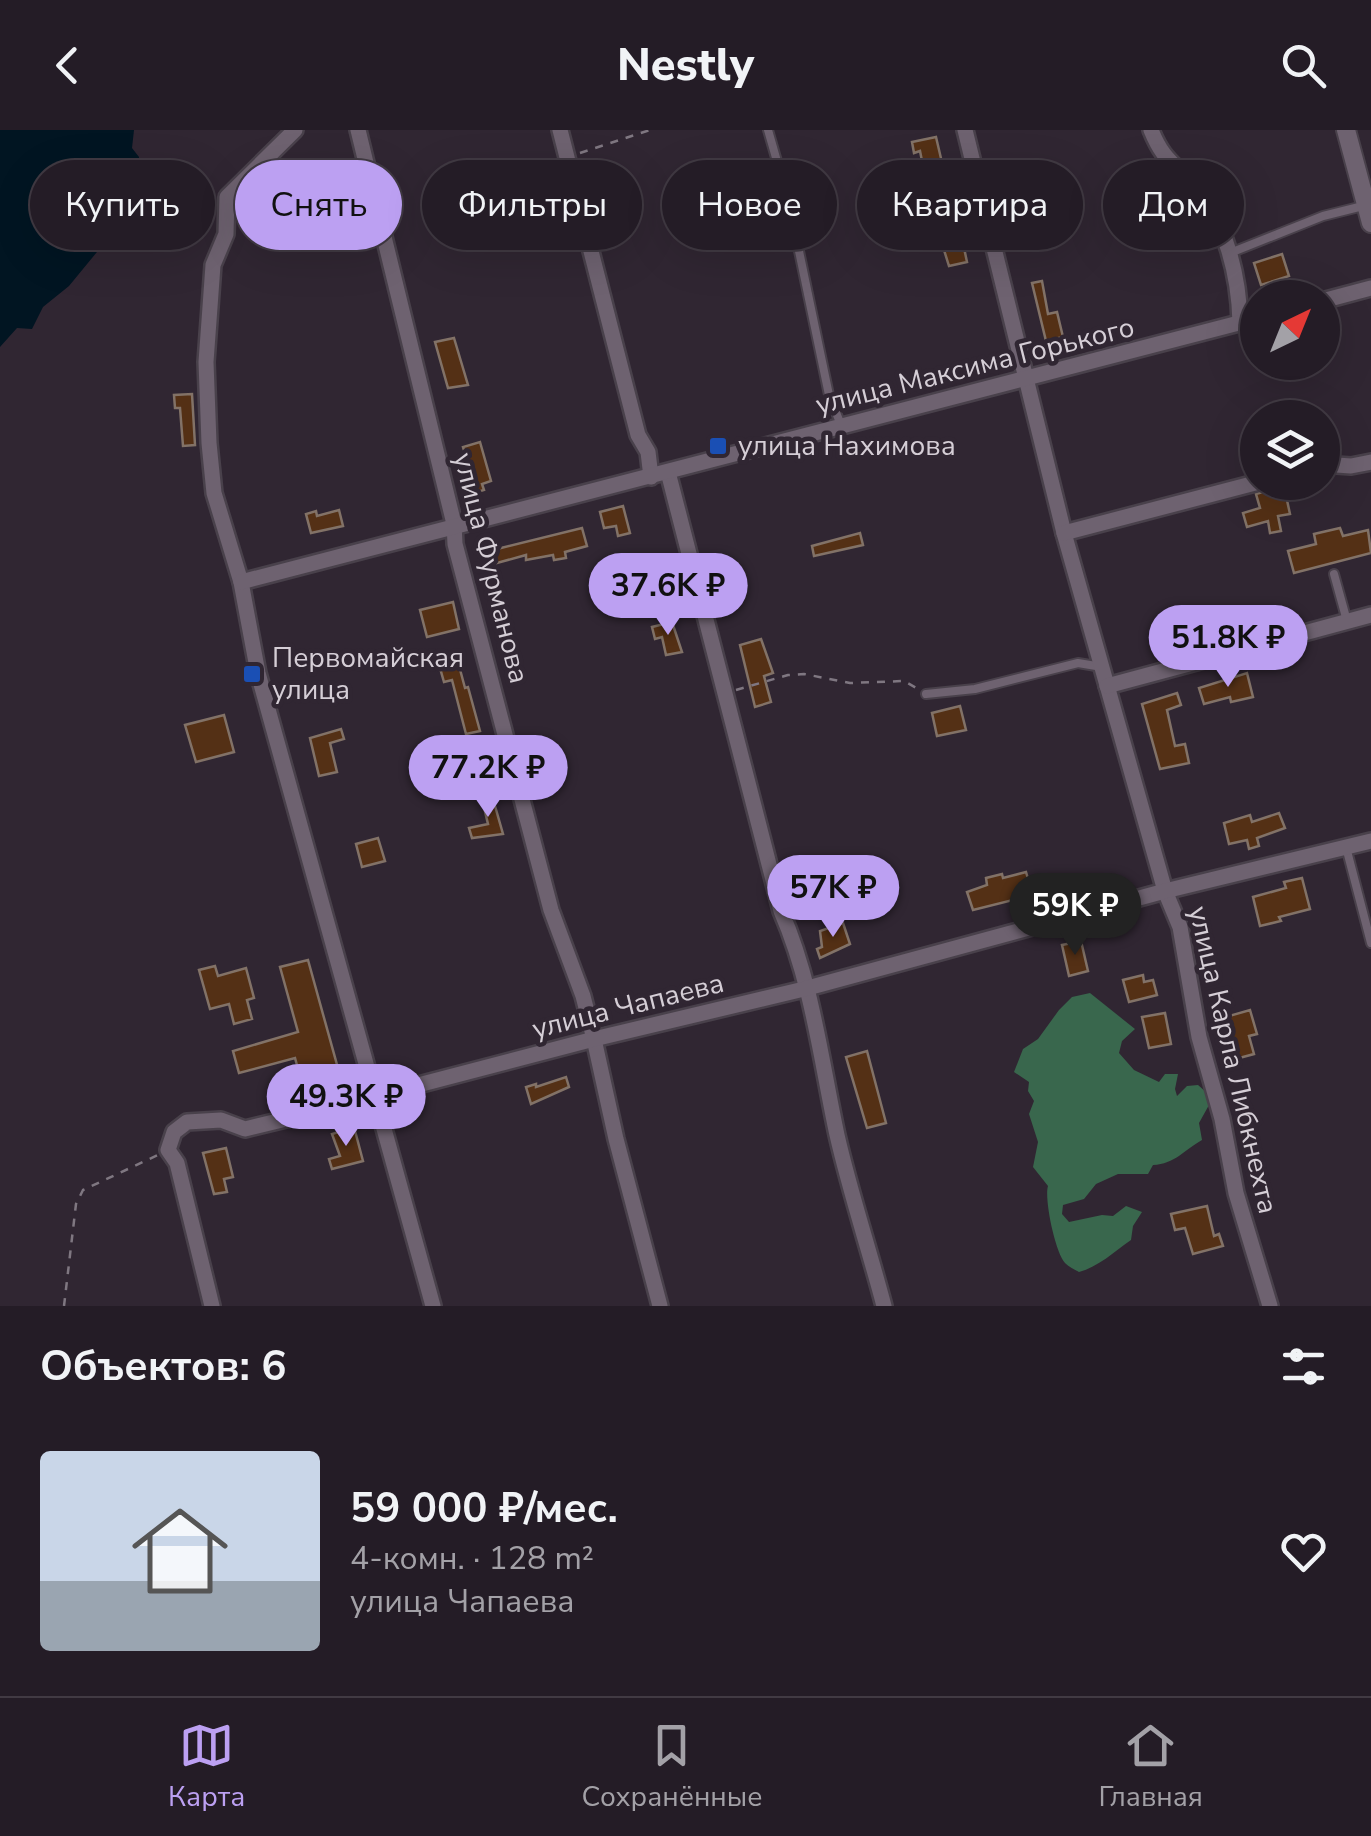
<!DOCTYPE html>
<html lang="ru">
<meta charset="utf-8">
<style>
body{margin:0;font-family:"Nunito Sans",sans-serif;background:#2c252e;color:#f1f3f6;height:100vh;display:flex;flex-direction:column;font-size:38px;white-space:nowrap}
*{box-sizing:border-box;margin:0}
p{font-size:32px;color:#a3a1a7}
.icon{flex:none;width:55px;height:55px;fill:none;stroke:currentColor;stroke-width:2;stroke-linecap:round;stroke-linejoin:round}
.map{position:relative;height:1176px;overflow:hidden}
.drawer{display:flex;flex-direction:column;background:#241c26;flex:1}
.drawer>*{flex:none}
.guide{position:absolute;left:30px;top:30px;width:1312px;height:90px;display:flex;gap:20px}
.needle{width:65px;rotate:43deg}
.controls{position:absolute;left:1240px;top:150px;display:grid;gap:20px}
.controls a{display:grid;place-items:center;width:100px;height:100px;border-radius:50%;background:#241c26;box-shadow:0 10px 40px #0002,0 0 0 2px #413a43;font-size:50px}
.price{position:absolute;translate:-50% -85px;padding:0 22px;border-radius:35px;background:#bca0f2;color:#111;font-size:32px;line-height:65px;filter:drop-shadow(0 2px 5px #0008)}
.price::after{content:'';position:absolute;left:50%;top:60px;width:30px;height:22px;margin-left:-15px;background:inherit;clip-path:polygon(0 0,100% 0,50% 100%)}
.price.active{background:#222;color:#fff}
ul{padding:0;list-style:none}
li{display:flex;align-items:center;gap:30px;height:250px;padding:0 40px}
li span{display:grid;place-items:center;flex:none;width:280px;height:200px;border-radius:10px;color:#555}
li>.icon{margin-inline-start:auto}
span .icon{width:120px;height:120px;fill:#fffc;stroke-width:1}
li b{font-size:42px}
h2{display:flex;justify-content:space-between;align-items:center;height:120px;padding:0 40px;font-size:42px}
.pill{padding:0 35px;border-radius:45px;background:#241c26;box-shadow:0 10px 40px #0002,0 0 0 2px #413a43;font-size:35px;line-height:90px}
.pill.active{background:#bca0f2;color:#111}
header{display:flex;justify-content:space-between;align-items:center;height:130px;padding:0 40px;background:#241c26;font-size:45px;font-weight:800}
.tab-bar{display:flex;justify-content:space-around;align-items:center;height:140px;border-top:2px solid #413a43;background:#241c26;font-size:28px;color:#a3a1a7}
.tab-bar a{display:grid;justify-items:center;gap:5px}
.tab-bar .active{color:#bca0f2}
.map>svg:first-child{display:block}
.forest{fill:#39674d}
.water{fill:#011522}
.building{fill:#543015;stroke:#827267;stroke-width:2.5}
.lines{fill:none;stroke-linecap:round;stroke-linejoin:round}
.service-casing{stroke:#49414b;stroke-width:12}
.minor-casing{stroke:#49414b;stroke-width:20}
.tertiary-casing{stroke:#49414b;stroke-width:22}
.path{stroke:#7f7781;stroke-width:2.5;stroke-dasharray:8 8;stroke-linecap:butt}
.service{stroke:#6e6270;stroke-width:8}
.minor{stroke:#6e6270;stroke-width:15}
.tertiary{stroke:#6e6270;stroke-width:18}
.transit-dot{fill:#1a4fb4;stroke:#302632;stroke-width:4}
.labels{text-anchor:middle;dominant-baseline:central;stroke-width:9;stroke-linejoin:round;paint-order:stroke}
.street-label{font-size:28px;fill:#d5ced6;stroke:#302632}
.poi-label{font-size:28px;fill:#d5ced6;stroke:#302632;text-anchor:start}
</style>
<header><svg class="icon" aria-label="back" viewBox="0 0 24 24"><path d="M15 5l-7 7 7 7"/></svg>Nestly<svg class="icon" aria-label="search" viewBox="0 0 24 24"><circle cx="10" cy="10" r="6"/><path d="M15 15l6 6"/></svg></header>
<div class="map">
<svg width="1371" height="1176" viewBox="0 0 1371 1176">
<rect width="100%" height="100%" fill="#302632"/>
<!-- forest -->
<path class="forest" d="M1090,863L1135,899L1122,911L1119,923L1134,940L1159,952L1165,944H1178L1175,959L1177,966L1187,956L1198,955L1206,962L1209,975L1199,993L1202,1010C1184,1020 1175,1034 1153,1035L1148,1044H1118L1096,1054L1084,1069L1063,1075L1062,1084L1069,1092L1102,1085L1113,1086L1126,1076L1142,1082L1133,1096L1131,1110C1114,1122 1098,1137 1079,1142C1074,1139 1069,1137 1065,1133C1055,1122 1044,1068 1048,1056L1033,1037L1038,1012L1029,984L1034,971L1028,961L1029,952L1014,942L1023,919L1038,909L1059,880L1072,867Z"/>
<!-- water -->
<polygon class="water" points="0,0 134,0 132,18 139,27 139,36 134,40 118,88 106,111 69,156 43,177 32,199 17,198 0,217"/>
<!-- building -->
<g class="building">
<polygon points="936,7 943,37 924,41 920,21 914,23 912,12"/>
<polygon points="1014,32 1030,77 1014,81 1002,36"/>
<polygon points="960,99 967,132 949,136 939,104"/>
<polygon points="1282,124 1289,146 1261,155 1254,133"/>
<polygon points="1042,151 1048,184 1057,182 1063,207 1046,211 1032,153"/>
<polygon points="454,208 468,255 448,258 435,212"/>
<polygon points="192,264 195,315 183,316 180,278 175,278 174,265"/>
<polygon points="480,312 491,351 482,354 484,360 471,364 464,342 470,340 463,317"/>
<polygon points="1303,352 1303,355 1285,361 1290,384 1278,386 1281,401 1270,403 1268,391 1247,397 1243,383 1260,378 1256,364 1266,361 1270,353"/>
<polygon points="623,376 630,403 618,406 616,396 604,398 600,382"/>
<polygon points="339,380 343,396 311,403 306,384 316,381 317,386"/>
<polygon points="582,398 587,416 565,422 566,428 554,430 553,425 526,430 526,425 497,433 493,420"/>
<polygon points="1340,398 1343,406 1368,400 1371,423 1294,443 1288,421 1316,414 1314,404"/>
<polygon points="860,403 863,415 814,426 812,416"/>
<polygon points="651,442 655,464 667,462 669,472 637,478 635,467 642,466 637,444"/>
<polygon points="453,472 459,499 427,507 420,480"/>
<polygon points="672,492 682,522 666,525 662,507 655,509 652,497"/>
<polygon points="761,509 773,543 764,546 771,572 755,577 740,515"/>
<polygon points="458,532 465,558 468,557 480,601 466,604 452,550 444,552 440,538"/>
<polygon points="1247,543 1253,567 1231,572 1230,567 1204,574 1199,558"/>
<polygon points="1177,563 1181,575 1167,580 1175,616 1185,614 1189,633 1160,639 1142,574"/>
<polygon points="960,576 966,600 937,606 932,583"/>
<polygon points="224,585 234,622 196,632 185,595"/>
<polygon points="341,599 344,609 330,613 337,642 319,646 310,608"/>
<polygon points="491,662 503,704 472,708 469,698 488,694 481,665"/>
<polygon points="1279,683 1285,698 1257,708 1259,716 1249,719 1247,710 1229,714 1224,693 1250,685 1252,692"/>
<polygon points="378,708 385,731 362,737 356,714"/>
<polygon points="1026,742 1033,765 973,780 967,762 987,755 986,748 1002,744 1003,748"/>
<polygon points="1302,748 1310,779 1279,787 1281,791 1260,796 1253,767 1286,758 1284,752"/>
<polygon points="843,793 850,814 820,828 817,819 822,817 820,801"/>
<polygon points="1081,811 1088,841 1069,846 1062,815"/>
<polygon points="308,830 339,942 302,953 295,928 239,943 233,921 298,902 280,837"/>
<polygon points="215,836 218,846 246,838 254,868 247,870 252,889 234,894 229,874 210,879 199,840"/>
<polygon points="1143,845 1144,852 1153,850 1157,865 1129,872 1123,850"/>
<polygon points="1250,880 1257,904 1249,906 1254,924 1232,930 1222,888"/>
<polygon points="1165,883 1171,914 1149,918 1142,887"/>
<polygon points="867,921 886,993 867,998 846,927"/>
<polygon points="566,947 569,957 531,974 526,957 536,954 536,957"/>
<polygon points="354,997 363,1031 332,1039 329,1029 340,1026 332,1004"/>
<polygon points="226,1018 233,1047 224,1049 227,1062 214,1064 203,1023"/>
<polygon points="1207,1076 1214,1106 1219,1104 1223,1116 1193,1124 1185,1098 1175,1100 1171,1084"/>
</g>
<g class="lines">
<defs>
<g id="service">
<polyline points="768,0 789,73 829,265 841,295"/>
<polyline points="1230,123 1323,86 1367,75"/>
<polyline points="1334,444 1347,491"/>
<polyline points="926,564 975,559 1078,533 1102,537"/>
<polyline points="1346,717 1371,813"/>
</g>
<g id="minor">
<polyline points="295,0 227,67 226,104 213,135 210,177 206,232 209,313 214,363 241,452 258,543 433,1176"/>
<polyline points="358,0 454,394 455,414 551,780 583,866 594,909 616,1009 660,1176"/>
<polyline points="560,0 638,305 648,322 651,347"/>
<polyline points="965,0 1064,403 1165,761 1180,797 1199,907 1222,989 1236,1063 1270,1176"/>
<path d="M1151,0C1163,30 1173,32 1193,55C1226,92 1239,145 1240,193"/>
<polyline points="1322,171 1371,158"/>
<polyline points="1322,334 1351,336 1371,332"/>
<path d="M668,342L781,781C812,852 821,930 837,1005C850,1062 869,1119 884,1176"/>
<polyline points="1064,403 1259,352"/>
<polyline points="241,452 1258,188"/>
<polyline points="1107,556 1371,485"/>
<polyline points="212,1176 177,1033 168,1020 174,1002 187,992 221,990 245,999 311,983 594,909 804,859 1165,761 1371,711"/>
</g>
<polyline id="tertiary" points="1346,0 1371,93"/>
</defs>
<!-- service casing -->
<use href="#service" class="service-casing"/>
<!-- minor casing -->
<use href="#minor" class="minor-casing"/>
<!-- tertiary casing -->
<use href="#tertiary" class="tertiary-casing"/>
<!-- path -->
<g class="path">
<polyline points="580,23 650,0"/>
<polyline points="736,560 788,545 804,544 850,553 904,551 918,559"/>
<polyline points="64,1176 76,1074 83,1060 158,1025"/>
</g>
<!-- service -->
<use href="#service" class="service"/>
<!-- minor -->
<use href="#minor" class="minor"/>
<!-- tertiary -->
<use href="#tertiary" class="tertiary"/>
</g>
<!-- markers -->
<g class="transit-dot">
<rect x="708" y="306" width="20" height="20" rx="5"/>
<rect x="242" y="534" width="20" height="20" rx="5"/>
</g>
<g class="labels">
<!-- street labels -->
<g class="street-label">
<text transform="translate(975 236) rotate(-14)">улица Максима Горького</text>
<text transform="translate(491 438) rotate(76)">улица Фурманова</text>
<text transform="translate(628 876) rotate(-14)">улица Чапаева</text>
<text transform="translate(1233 930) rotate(77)">улица Карла Либкнехта</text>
</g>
<!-- poi labels -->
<g class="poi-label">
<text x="738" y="316">улица Нахимова</text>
<text x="272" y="528">Первомайская<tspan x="272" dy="32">улица</tspan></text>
</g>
</g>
</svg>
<div class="controls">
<a><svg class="needle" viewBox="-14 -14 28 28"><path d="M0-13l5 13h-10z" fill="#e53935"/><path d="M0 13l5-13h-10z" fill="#a3a1a7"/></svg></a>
<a><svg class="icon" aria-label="layers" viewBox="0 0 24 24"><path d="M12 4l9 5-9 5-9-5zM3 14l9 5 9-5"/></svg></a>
</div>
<b class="price" style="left:668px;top:508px">37.6K ₽</b>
<b class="price" style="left:1228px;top:560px">51.8K ₽</b>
<b class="price" style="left:488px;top:690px">77.2K ₽</b>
<b class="price" style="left:833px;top:810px">57K ₽</b>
<b class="price active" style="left:1075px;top:828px">59K ₽</b>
<b class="price" style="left:346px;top:1019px">49.3K ₽</b>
<div class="guide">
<a class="pill">Купить</a>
<a class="pill active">Снять</a>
<a class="pill">Фильтры</a>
<a class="pill">Новое</a>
<a class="pill">Квартира</a>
<a class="pill">Дом</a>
</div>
</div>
<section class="drawer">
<h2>Объектов: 6<svg class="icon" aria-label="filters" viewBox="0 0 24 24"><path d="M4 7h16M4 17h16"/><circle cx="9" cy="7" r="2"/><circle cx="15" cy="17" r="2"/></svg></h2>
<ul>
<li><span style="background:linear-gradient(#c9d6e8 65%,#9aa5b1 0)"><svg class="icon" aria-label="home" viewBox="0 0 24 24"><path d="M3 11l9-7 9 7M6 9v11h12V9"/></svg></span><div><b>59 000 ₽/мес.</b><p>4-комн. · 128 m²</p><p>улица Чапаева</p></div><svg class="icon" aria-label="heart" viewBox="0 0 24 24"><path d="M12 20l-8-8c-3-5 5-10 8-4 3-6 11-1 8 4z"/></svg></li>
</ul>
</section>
<nav class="tab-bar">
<a class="active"><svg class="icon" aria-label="map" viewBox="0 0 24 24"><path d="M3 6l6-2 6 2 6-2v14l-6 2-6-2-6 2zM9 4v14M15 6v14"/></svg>Карта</a>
<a><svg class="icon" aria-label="saved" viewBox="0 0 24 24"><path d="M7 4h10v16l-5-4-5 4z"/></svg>Сохранённые</a>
<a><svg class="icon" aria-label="home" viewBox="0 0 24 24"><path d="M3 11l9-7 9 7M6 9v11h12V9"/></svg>Главная</a>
</nav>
